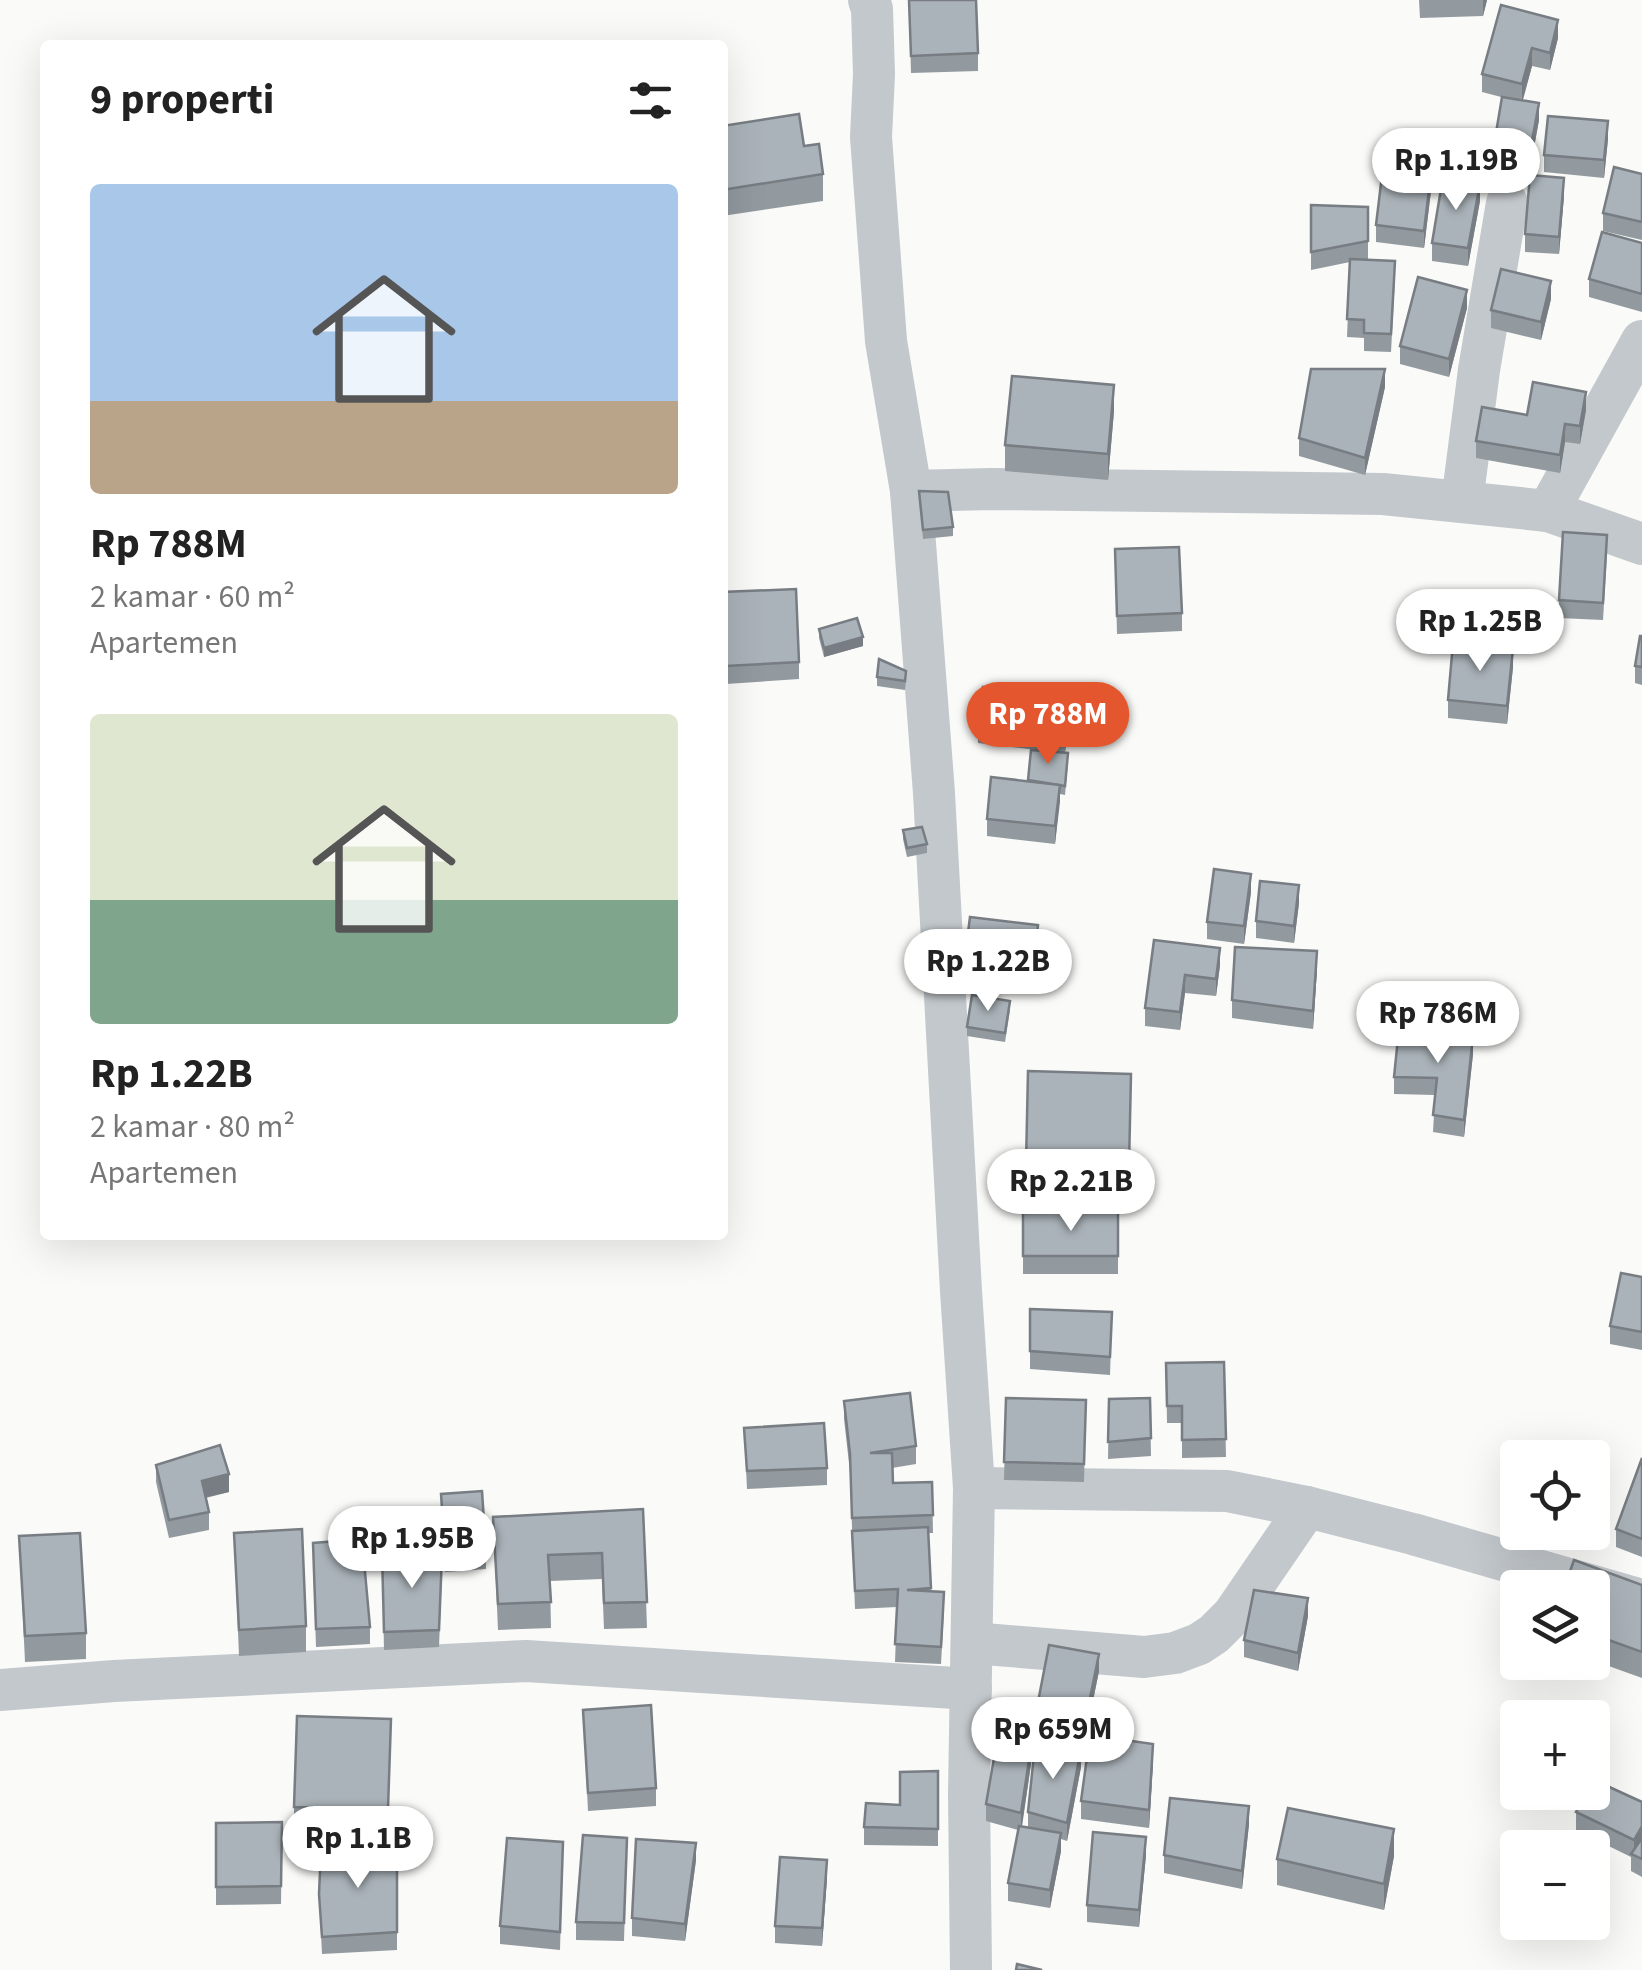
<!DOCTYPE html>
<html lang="id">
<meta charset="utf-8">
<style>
body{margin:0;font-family:"Source Sans 3",sans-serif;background:#f6f6f6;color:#222;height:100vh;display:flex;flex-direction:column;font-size:38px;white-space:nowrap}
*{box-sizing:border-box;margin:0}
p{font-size:32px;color:#767676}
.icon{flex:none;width:55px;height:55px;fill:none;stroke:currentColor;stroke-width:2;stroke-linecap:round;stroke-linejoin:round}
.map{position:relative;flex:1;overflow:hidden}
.details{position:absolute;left:40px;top:40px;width:688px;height:1200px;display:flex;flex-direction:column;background:#fff;border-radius:10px;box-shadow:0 10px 40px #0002}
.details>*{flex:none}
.tools{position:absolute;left:1500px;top:1440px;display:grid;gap:20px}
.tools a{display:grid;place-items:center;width:110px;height:110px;border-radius:10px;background:#fff;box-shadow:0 10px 40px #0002;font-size:50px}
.price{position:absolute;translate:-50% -85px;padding:0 22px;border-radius:35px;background:#fff;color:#222;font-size:32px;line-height:65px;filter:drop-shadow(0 2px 5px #0008)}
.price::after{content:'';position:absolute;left:50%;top:60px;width:30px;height:22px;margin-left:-15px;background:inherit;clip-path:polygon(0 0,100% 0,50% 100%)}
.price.on{background:#e4572e;color:#fff}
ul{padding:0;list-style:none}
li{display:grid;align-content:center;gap:20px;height:530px;padding:0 50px}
li span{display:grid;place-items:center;height:310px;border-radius:10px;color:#555}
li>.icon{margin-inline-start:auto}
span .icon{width:180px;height:180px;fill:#fffc;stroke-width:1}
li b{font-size:42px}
h2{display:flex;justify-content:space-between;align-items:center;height:120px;padding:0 50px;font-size:42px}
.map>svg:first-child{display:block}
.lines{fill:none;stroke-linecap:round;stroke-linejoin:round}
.minor{stroke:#c3c8cc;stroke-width:42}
.wall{fill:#929a9f}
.shaded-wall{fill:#777d82}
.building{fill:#aab3b9;stroke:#777d82;stroke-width:2.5}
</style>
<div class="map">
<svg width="1642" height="1970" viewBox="0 0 1642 1970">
<rect width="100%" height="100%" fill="#fafaf8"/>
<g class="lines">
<!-- minor -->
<g class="minor">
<polyline points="869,0 872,9 874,74 871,137 886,341 911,491 934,793 961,1291 974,1488 969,1794 971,1970"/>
<polyline points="911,491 991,489 1383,494 1548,511 1642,544"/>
<polyline points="1462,502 1479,370 1507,203"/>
<polyline points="1548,511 1642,341"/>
<polyline points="974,1488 1227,1491 1307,1507 1413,1534 1642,1600"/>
<polyline points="972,1643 1144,1657 1175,1653 1199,1644 1214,1634 1233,1615 1307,1507"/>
<polyline points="0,1690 114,1681 526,1661 971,1689"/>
</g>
</g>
<!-- wall -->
<g class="wall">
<polygon points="909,0 978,53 978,71 911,73"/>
<polygon points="1419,0 1487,0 1483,16 1420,18"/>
<polygon points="1501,5 1558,38 1550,70 1532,66 1523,100 1539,120 1529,175 1493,169 1493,151 1505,98 1482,92 1482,74"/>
<polygon points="722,126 804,146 823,174 823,201 722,216"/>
<polygon points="1608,139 1604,178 1544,172 1544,155"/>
<polygon points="1642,174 1642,240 1603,231 1603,213"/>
<polygon points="1431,191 1424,248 1376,242 1376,225"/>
<polygon points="1564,196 1559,254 1525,252 1525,234"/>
<polygon points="1480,201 1468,266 1432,261 1432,243"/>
<polygon points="1311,205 1368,207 1368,259 1363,260 1395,279 1391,352 1364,351 1364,338 1347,337 1350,262 1311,270"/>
<polygon points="1642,243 1642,312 1589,297 1589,279"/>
<polygon points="1551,299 1541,340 1491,328 1491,310"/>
<polygon points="1467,308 1449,377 1400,364 1400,346"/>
<polygon points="1385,387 1365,475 1299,456 1299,438"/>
<polygon points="1586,410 1580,444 1565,442 1560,473 1476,458 1476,441 1527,415"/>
<polygon points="1114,411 1108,480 1005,471 1005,445"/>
<polygon points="919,491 953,527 953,536 923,539"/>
<polygon points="1115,549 1182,613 1182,631 1117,634"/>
<polygon points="1607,553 1603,620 1559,618 1559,600"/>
<polygon points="722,592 799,662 799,679 726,684"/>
<polygon points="819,629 863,646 824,657 819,638"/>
<polygon points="1642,636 1642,685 1635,683 1635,666"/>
<polygon points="1513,667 1507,724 1448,718 1448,700"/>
<polygon points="877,677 906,680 905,690 877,686"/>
<polygon points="1069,715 1065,753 1068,762 1065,795 1060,794 1055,844 987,836 987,819 1028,781 1054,752 978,743 978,725"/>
<polygon points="903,830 927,844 927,853 907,857 903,839"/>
<polygon points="1251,892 1244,944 1207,939 1207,922"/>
<polygon points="1299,903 1294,943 1256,938 1256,921"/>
<polygon points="1154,940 1220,965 1216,996 1185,993 1180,1030 1145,1026 1145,1008"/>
<polygon points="1038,943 1033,990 964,982 964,964"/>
<polygon points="1317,969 1313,1029 1232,1018 1232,1000"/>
<polygon points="1010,1010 1005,1042 967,1036 967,1027"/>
<polygon points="1473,1054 1464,1137 1433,1132 1435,1095 1394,1094 1394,1077"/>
<polygon points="1028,1071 1131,1074 1129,1192 1026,1190"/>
<polygon points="1118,1212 1118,1274 1023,1274 1023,1213"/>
<polygon points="1642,1277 1642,1350 1610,1344 1610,1326"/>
<polygon points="1030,1309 1112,1312 1110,1375 1030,1369"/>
<polygon points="1224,1362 1226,1457 1182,1458 1182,1423 1167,1423 1166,1363"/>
<polygon points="1006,1398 1086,1400 1084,1482 1004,1480"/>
<polygon points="1150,1398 1151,1456 1108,1459 1109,1399"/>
<polygon points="844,1401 916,1446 916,1464 892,1468 893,1483 932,1482 933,1533 928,1533 931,1592 944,1610 941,1664 895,1662 897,1607 855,1609 850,1472 844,1419"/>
<polygon points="744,1428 827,1468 827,1485 747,1489"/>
<polygon points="1642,1458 1642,1557 1616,1547 1616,1529"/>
<polygon points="156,1465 229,1492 206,1498 209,1512 209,1530 169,1538 156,1482"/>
<polygon points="441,1494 486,1551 486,1569 445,1572"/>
<polygon points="643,1509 647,1628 604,1629 602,1579 550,1581 551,1628 498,1630 493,1517"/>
<polygon points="234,1533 306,1626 306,1652 239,1656"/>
<polygon points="19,1536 86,1633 86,1659 25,1662"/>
<polygon points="382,1552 442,1572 439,1647 384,1650"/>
<polygon points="313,1560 370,1627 370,1644 316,1647"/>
<polygon points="1642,1585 1642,1678 1592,1660 1592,1588"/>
<polygon points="1308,1616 1298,1671 1244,1657 1244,1640"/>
<polygon points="1099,1671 1082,1755 1081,1754 1081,1767 1067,1841 1061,1839 1061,1851 1050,1908 1008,1901 1008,1883 1018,1830 986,1821 986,1804 1031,1764 1022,1827 1028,1828 1028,1812 1035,1746 1033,1746 1033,1728"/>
<polygon points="583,1710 656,1788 656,1806 588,1811"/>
<polygon points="391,1719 388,1827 294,1825 294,1807"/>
<polygon points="1153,1762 1149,1828 1081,1819 1081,1801"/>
<polygon points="938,1771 938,1846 864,1845 864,1827 900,1805"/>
<polygon points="1642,1802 1642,1877 1631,1871 1631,1857 1576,1830 1576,1812"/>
<polygon points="282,1822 281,1904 216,1905 216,1823"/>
<polygon points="1249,1824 1242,1889 1164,1873 1164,1855"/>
<polygon points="627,1838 624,1941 576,1940 576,1922"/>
<polygon points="563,1842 560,1950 500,1944 500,1926"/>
<polygon points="397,1847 397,1950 322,1954 319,1894"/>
<polygon points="1146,1855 1139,1927 1087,1922 1087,1905"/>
<polygon points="1394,1856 1384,1910 1277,1885 1277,1859"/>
<polygon points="696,1860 685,1941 632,1936 632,1918"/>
<polygon points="827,1878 822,1946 775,1943 775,1926"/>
</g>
<!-- shaded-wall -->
<g class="shaded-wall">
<polygon points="1483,0 1487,0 1483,16"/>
<polygon points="1558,20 1558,38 1550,70 1550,53"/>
<polygon points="1532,48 1532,66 1522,102 1522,84"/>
<polygon points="1539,103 1539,120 1529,175 1529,157"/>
<polygon points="1608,121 1608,139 1604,178 1604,160"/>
<polygon points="1431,173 1431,191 1424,248 1424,231"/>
<polygon points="1564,178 1564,196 1559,254 1559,237"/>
<polygon points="1480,184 1480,201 1468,266 1468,248"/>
<polygon points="1551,281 1551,299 1541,340 1541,322"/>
<polygon points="1467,290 1467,308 1449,377 1449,359"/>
<polygon points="1385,369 1385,387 1365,475 1365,458"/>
<polygon points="1114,385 1114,411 1108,480 1108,454"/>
<polygon points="1586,392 1586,410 1580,444 1580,426"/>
<polygon points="1565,424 1565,442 1560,473 1560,455"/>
<polygon points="863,637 863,646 824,657 824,648"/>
<polygon points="1513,649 1513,667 1507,724 1507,706"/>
<polygon points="1069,697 1069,715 1065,753 1065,735"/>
<polygon points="1060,785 1060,802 1055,844 1055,826"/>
<polygon points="1251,874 1251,892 1244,944 1244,926"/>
<polygon points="1299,885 1299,903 1294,943 1294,926"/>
<polygon points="1038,925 1038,943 1033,990 1033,972"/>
<polygon points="1220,948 1220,965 1216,996 1216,979"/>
<polygon points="1317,951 1317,969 1313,1029 1313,1011"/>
<polygon points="1185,975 1185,993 1180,1030 1180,1012"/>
<polygon points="1473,1036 1473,1054 1464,1137 1464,1120"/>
<polygon points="229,1474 229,1492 202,1498 202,1481"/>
<polygon points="1308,1598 1308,1616 1298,1671 1298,1653"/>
<polygon points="1099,1654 1099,1671 1082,1755 1082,1737"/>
<polygon points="1153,1744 1153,1762 1149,1828 1149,1810"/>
<polygon points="1031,1747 1031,1764 1021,1831 1021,1813"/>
<polygon points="1081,1749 1081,1767 1067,1841 1067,1823"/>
<polygon points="1249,1806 1249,1824 1242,1889 1242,1871"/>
<polygon points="1642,1826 1642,1844 1634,1855 1634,1840"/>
<polygon points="1394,1829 1394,1856 1384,1910 1384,1884"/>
<polygon points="1061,1833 1061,1851 1050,1908 1050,1890"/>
<polygon points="1146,1837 1146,1855 1139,1927 1139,1910"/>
<polygon points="696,1843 696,1860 685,1941 685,1924"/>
<polygon points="827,1860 827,1878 822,1946 822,1928"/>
</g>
<!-- building -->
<g class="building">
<polygon points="909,0 976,0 978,53 911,56"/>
<polygon points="1501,5 1558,20 1550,53 1532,48 1522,84 1482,74"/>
<polygon points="1502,97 1539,103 1529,157 1493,151"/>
<polygon points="799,114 804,146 819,144 823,174 722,190 722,126"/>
<polygon points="1548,116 1608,121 1604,160 1544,155"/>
<polygon points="1383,167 1431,173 1424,231 1376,225"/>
<polygon points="1614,167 1642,174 1642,222 1603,213"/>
<polygon points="1530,175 1564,178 1559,237 1525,234"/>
<polygon points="1443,177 1480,184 1468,248 1432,243"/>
<polygon points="1311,205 1368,207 1368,241 1311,252"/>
<polygon points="1602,232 1642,243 1642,294 1589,279"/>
<polygon points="1350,259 1395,261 1391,334 1364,333 1364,320 1347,319"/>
<polygon points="1501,269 1551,281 1541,322 1491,310"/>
<polygon points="1418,277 1467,290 1449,359 1400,346"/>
<polygon points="1311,369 1385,369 1365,458 1299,438"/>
<polygon points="1012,376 1114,385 1108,454 1005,445"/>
<polygon points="1533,382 1586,392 1580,426 1565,424 1560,455 1476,441 1482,407 1527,415"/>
<polygon points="919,491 948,492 953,527 923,530"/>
<polygon points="1563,532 1607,535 1603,603 1559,600"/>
<polygon points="1179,547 1182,613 1117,616 1115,549"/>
<polygon points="796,589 799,662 726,666 722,592"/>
<polygon points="857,618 863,637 824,648 819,629"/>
<polygon points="1640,636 1642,636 1642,667 1635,666"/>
<polygon points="1453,643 1513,649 1507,706 1448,700"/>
<polygon points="879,659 906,671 905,681 877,677"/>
<polygon points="983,687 1069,697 1065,735 978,725"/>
<polygon points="1031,750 1068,753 1065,786 1028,780"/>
<polygon points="991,777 1060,785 1055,826 987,819"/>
<polygon points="922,827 927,844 907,848 903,830"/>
<polygon points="1214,869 1251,874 1244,926 1207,922"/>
<polygon points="1260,881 1299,885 1294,926 1256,921"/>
<polygon points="970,917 1038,925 1033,972 964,964"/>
<polygon points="1154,940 1220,948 1216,979 1185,975 1180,1012 1145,1008"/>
<polygon points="1235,947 1317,951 1313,1011 1232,1000"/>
<polygon points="972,995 1010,1001 1005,1033 967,1027"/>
<polygon points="1399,1028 1473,1036 1464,1120 1433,1115 1437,1078 1394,1077"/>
<polygon points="1028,1071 1131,1074 1129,1166 1026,1164"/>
<polygon points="1118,1212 1118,1256 1023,1256 1023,1213"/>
<polygon points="1621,1273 1642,1277 1642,1332 1610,1326"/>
<polygon points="1030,1309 1112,1312 1110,1357 1030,1351"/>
<polygon points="1224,1362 1226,1439 1182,1440 1182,1406 1167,1406 1166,1363"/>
<polygon points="910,1393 916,1446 870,1453 892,1453 893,1483 932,1482 933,1515 852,1518 850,1454 844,1401"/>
<polygon points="1006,1398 1086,1400 1084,1464 1004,1462"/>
<polygon points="1150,1398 1151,1438 1108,1442 1109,1399"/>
<polygon points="824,1423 827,1468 747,1471 744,1428"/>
<polygon points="220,1445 229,1474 202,1481 209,1512 169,1520 156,1465"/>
<polygon points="1642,1458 1642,1539 1616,1529"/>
<polygon points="482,1491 486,1551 445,1554 441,1494"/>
<polygon points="643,1509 647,1602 604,1603 602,1553 548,1555 551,1602 498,1604 493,1517"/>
<polygon points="928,1527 931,1588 907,1590 944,1592 941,1647 895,1644 898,1589 855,1591 852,1531"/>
<polygon points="302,1529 306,1626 239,1630 234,1533"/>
<polygon points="80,1533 86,1633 25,1636 19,1536"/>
<polygon points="362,1539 370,1627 316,1629 313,1543"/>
<polygon points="382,1552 442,1554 439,1630 384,1632"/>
<polygon points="1574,1560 1642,1585 1642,1652 1592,1634 1592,1588 1564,1588"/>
<polygon points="1254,1590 1308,1598 1298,1653 1244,1640"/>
<polygon points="1049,1645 1099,1654 1082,1737 1033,1728"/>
<polygon points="651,1705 656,1788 588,1793 583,1710"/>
<polygon points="297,1716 391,1719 388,1809 294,1807"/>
<polygon points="1090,1735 1153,1744 1149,1810 1081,1801"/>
<polygon points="997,1741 1031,1747 1021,1813 986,1804"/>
<polygon points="1035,1745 1081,1749 1067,1823 1028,1812"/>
<polygon points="938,1771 938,1829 864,1827 866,1803 900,1805 900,1772"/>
<polygon points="1594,1780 1642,1802 1642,1826 1634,1840 1576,1812 1587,1792 1592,1792"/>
<polygon points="1170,1798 1249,1806 1242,1871 1164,1855"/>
<polygon points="1288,1808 1394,1829 1384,1884 1277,1859"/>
<polygon points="282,1822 281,1886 216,1887 216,1823"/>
<polygon points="1019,1826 1061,1833 1050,1890 1008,1883"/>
<polygon points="1093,1832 1146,1837 1139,1910 1087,1905"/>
<polygon points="583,1835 627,1838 624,1923 576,1922"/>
<polygon points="507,1838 563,1842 560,1932 500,1926"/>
<polygon points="1642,1838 1642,1859 1631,1854"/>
<polygon points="636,1839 696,1843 685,1924 632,1918"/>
<polygon points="397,1847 397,1932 322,1937 319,1894 321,1849"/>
<polygon points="780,1857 827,1860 822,1928 775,1926"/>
<polygon points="1017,1964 1042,1970 1016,1970"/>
</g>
</svg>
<div class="tools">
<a><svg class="icon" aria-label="locate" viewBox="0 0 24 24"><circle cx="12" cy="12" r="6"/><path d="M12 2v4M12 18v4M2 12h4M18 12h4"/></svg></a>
<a><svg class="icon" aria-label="layers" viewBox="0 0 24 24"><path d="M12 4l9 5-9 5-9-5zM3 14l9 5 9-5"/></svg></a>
<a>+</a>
<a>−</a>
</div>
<b class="price" style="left:1456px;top:213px">Rp 1.19B</b>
<b class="price" style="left:1480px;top:674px">Rp 1.25B</b>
<b class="price on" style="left:1048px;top:767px">Rp 788M</b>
<b class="price" style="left:988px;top:1014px">Rp 1.22B</b>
<b class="price" style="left:1438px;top:1066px">Rp 786M</b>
<b class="price" style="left:1071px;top:1234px">Rp 2.21B</b>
<b class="price" style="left:412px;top:1591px">Rp 1.95B</b>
<b class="price" style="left:1053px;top:1782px">Rp 659M</b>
<b class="price" style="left:358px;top:1891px">Rp 1.1B</b>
<section class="details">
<h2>9 properti<svg class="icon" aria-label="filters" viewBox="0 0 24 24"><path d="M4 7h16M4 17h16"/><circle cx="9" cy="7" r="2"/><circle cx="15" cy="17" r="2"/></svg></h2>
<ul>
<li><span style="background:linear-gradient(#a9c7e8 70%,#b9a48a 0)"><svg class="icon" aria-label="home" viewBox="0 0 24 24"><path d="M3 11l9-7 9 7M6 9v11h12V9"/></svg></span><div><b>Rp 788M</b><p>2 kamar · 60 m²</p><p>Apartemen</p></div></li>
<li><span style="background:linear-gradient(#dfe7d0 60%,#7fa58c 0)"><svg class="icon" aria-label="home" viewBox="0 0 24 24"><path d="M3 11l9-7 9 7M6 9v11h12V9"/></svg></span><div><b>Rp 1.22B</b><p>2 kamar · 80 m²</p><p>Apartemen</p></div></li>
</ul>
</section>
</div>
